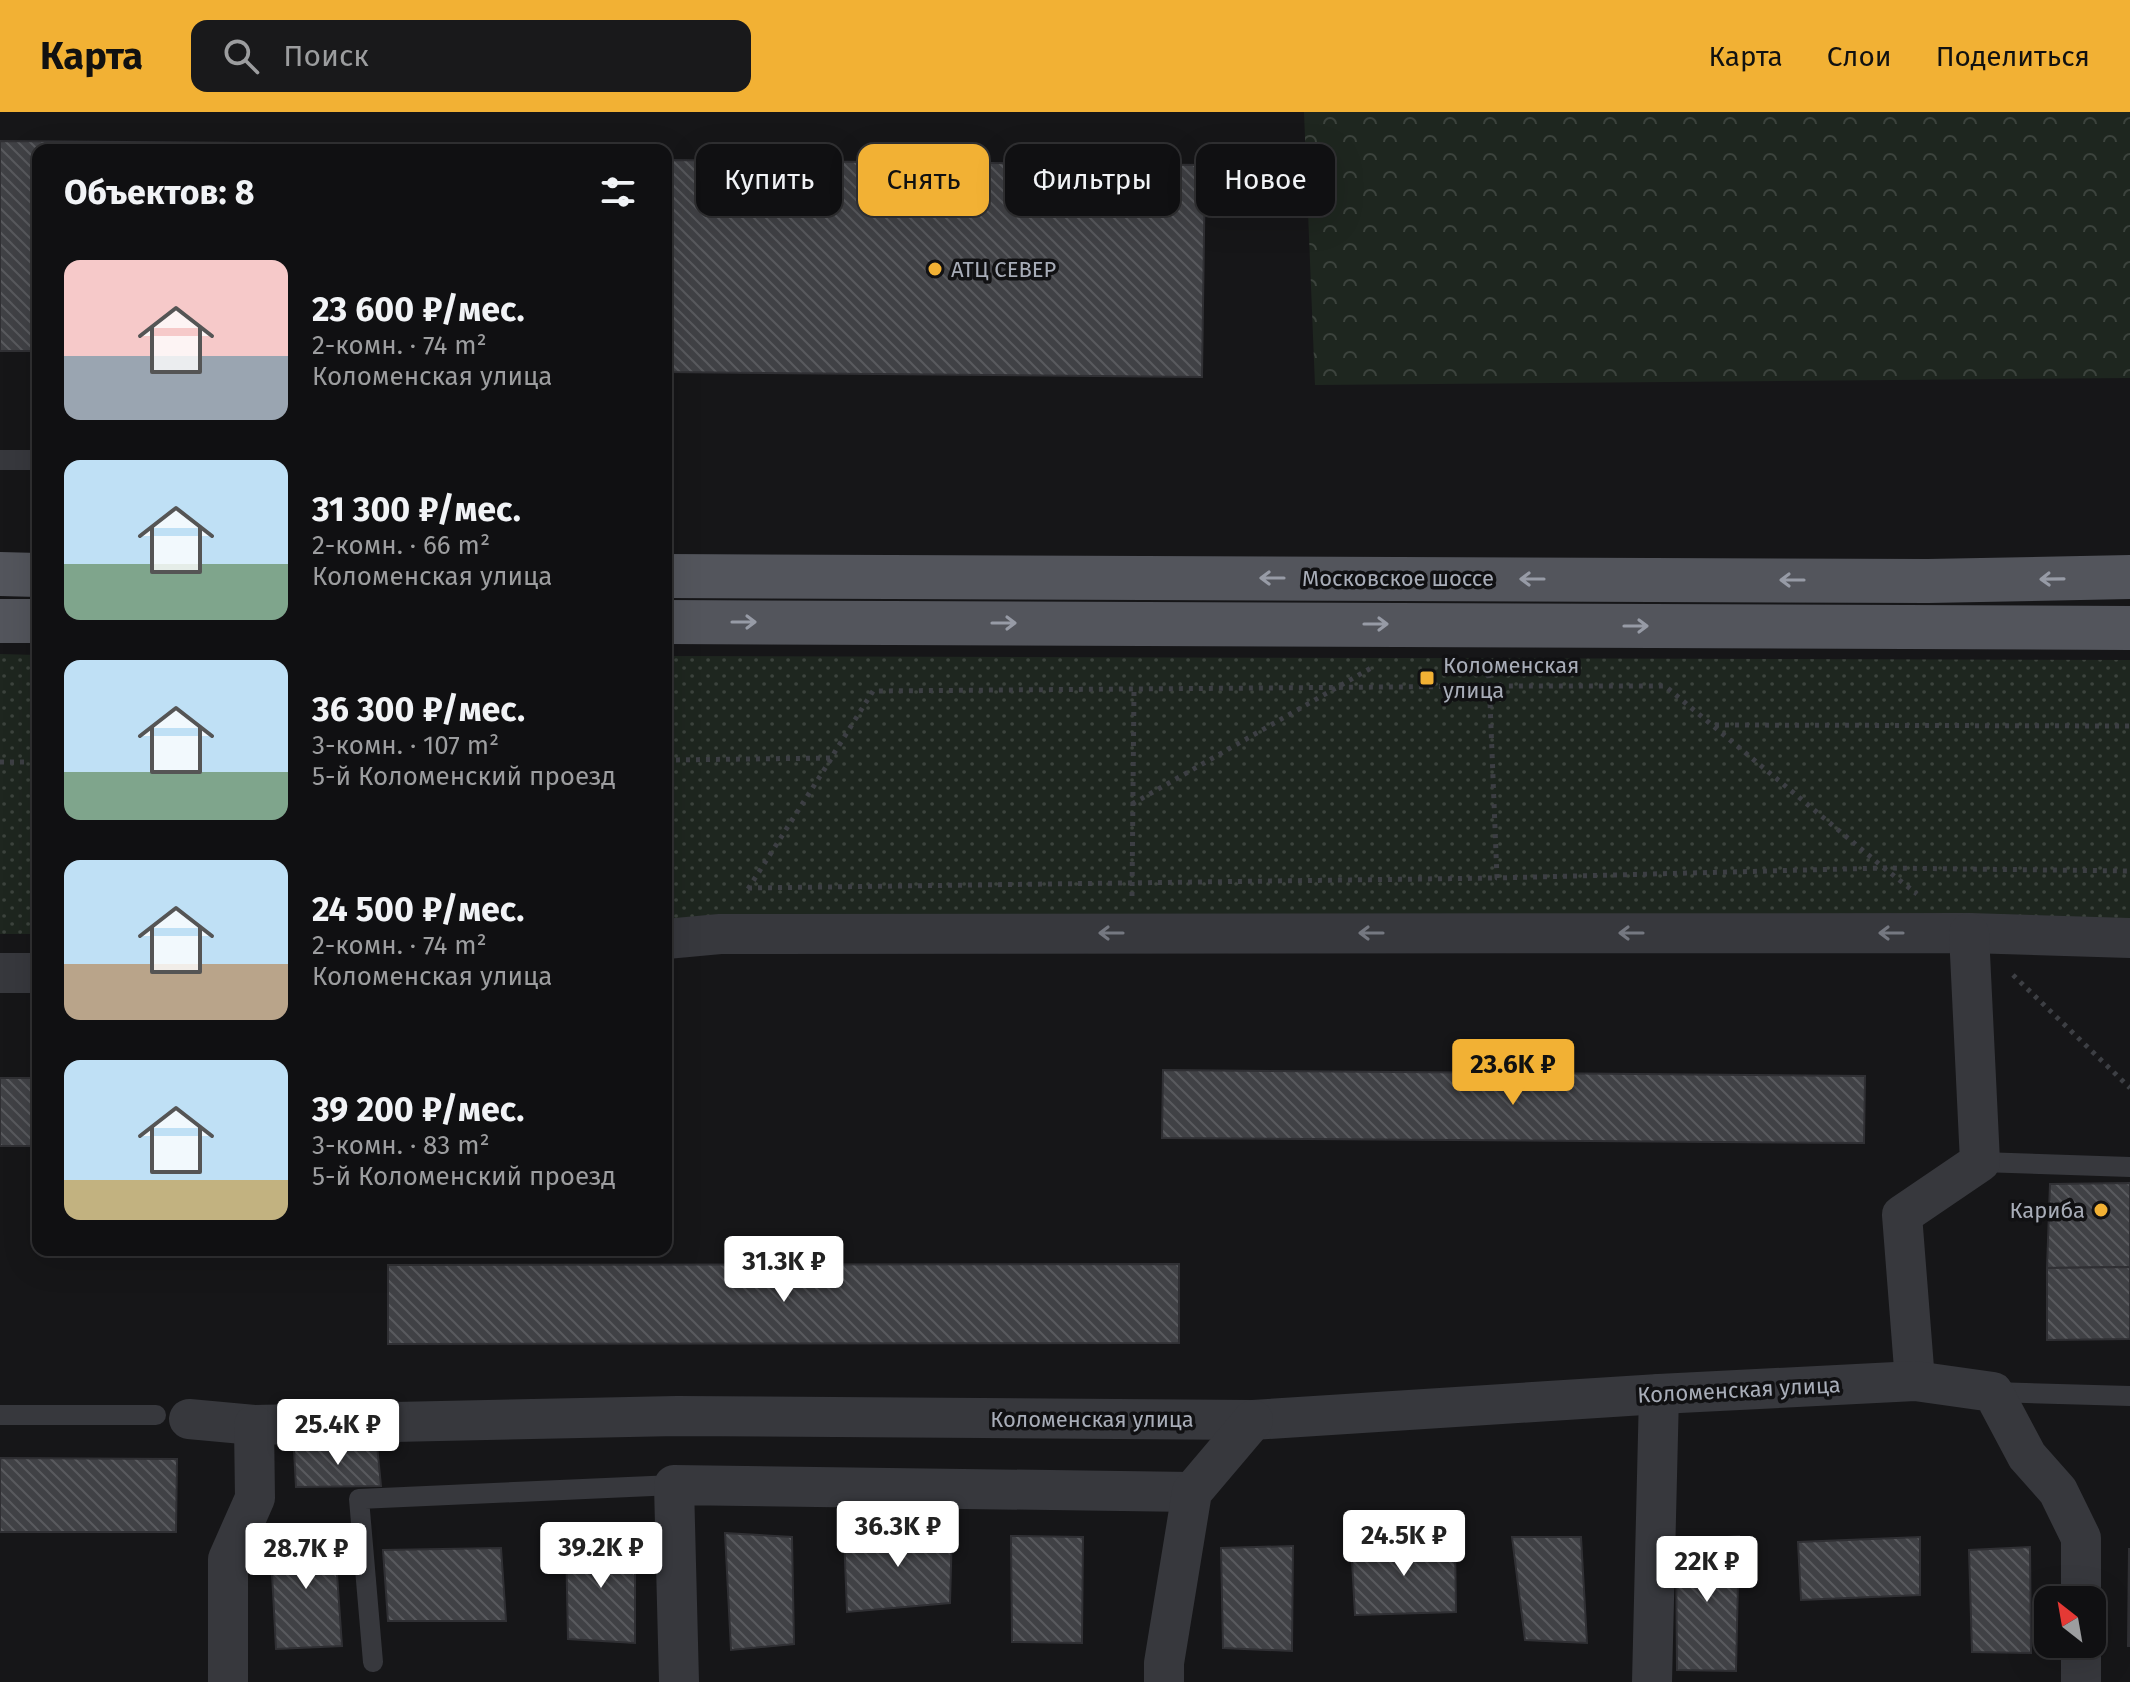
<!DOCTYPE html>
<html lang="ru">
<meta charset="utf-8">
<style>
body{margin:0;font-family:"Fira Sans",sans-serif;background:#19191b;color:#f1f3f6;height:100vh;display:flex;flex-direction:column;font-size:30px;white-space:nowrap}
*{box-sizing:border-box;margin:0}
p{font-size:26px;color:#9c9d9f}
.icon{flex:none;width:44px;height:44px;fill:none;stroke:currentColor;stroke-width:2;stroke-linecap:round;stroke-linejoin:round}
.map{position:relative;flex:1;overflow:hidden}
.drawer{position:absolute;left:32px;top:32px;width:640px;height:1112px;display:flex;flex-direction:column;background:#101012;border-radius:16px;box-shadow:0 8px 32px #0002,0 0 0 2px #303032}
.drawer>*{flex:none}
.top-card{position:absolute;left:696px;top:32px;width:760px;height:72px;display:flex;gap:16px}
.needle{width:52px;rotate:329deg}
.tools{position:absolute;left:2034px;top:1474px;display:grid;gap:16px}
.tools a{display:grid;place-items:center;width:72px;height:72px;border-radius:16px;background:#101012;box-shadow:0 8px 32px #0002,0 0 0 2px #303032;font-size:40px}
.price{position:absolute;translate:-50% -68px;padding:0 18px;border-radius:8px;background:#fff;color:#222;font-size:26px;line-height:52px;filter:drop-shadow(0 2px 4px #0008)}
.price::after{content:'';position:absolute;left:50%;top:48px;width:24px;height:18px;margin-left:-12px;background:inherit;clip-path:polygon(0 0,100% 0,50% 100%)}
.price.on{background:#f2b134;color:#111}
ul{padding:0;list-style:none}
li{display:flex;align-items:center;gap:24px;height:200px;padding:0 32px}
li span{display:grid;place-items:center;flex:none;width:224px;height:160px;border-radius:16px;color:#555}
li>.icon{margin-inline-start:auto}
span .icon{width:96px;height:96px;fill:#fffc;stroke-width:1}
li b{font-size:34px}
h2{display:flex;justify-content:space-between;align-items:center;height:96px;padding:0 32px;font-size:34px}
.tag{padding:0 28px;border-radius:16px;background:#101012;box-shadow:0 8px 32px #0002,0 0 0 2px #303032;font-size:28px;line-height:72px}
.tag.on{background:#f2b134;color:#111}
header{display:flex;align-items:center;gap:48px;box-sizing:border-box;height:112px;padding:0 40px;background:#f2b134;color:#111}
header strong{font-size:38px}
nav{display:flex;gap:44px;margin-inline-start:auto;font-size:28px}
.search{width:560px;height:72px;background:#19191b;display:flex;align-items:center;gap:20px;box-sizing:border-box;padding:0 28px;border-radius:16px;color:#9c9d9f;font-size:30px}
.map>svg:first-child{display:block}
.grass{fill:url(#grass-dots)}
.forest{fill:url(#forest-crowns)}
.building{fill:url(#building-back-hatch);stroke:#303034;stroke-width:2}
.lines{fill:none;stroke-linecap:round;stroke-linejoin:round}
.path{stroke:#3d3f44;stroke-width:5;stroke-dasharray:4 6;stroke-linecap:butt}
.service{stroke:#37383d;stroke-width:20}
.minor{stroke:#37383d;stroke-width:40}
.primary{stroke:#53555c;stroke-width:44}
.oneway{stroke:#979ba6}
.oneway2{stroke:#757881}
.poi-dot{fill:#f2b134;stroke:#111113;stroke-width:3}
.labels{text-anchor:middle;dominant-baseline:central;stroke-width:7;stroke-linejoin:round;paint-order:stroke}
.poi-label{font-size:22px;fill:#a8adb8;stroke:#111113;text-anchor:start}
.street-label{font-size:22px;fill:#a8adb8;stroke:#111113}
</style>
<header>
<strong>Карта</strong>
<div class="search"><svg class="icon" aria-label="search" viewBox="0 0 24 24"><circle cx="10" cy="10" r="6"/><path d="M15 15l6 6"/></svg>Поиск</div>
<nav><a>Карта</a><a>Слои</a><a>Поделиться</a></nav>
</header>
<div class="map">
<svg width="2130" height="1570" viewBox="0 0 2130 1570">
<defs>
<pattern id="grass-dots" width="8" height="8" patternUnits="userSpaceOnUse" patternTransform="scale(2)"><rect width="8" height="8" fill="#1e261f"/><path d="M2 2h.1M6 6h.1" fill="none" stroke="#3c433d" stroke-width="1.8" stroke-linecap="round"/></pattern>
<pattern id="forest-crowns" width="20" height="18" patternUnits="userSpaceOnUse" patternTransform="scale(2)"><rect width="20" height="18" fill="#1e261f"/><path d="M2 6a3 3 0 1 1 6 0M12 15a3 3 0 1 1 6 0" fill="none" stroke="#3c433d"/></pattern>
<pattern id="building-back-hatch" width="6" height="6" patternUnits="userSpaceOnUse" patternTransform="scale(2)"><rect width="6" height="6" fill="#404145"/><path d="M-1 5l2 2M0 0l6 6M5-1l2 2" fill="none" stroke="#595a5e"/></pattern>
</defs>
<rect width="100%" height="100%" fill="#161618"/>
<!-- grass -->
<g class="grass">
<polygon points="0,542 38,543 38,822 0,822"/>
<polygon points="666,544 2130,548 2130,821 666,822"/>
</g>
<!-- forest -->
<polygon class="forest" points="1304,0 2130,0 2130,266 1315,273"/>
<!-- building -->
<g class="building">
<polygon points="0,29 367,32 367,38 38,38 38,239 0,239"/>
<polygon points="666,48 1205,53 1202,265 666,260"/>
<polygon points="1163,958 1865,964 1864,1031 1162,1026"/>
<rect x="0" y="966" width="38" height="68"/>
<polygon points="2130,1071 2130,1155 2047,1156 2050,1072"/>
<polygon points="1179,1152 1179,1231 388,1232 388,1153"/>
<polygon points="2130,1155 2130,1227 2047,1228 2047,1156"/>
<polygon points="377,1333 381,1374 296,1375 294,1338"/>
<polygon points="0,1346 177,1347 176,1420 0,1420"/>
<polygon points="952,1418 950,1491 847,1500 844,1422"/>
<polygon points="334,1419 342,1534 276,1537 270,1423"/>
<polygon points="725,1421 792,1425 794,1532 731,1538"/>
<polygon points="1011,1424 1083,1425 1082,1531 1012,1530"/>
<polygon points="1739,1424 1736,1559 1677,1558 1676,1429"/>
<polygon points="635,1425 635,1531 568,1527 566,1429"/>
<polygon points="1512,1425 1581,1425 1587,1531 1525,1528"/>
<polygon points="1920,1425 1920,1483 1801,1488 1798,1430"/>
<polygon points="1351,1430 1455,1431 1456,1500 1355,1503"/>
<polygon points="1293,1434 1292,1539 1223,1536 1221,1436"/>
<polygon points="2030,1435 2031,1541 1972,1540 1969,1438"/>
<polygon points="501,1436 506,1509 388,1509 383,1438"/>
<polygon points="2129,1437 2130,1437 2130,1534 2128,1534"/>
</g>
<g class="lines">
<!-- path -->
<g class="path">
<polyline points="1481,555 1489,565 1497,766 1884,756 2130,759"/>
<polyline points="1715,613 2130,614"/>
<polyline points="666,648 831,646 873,579 1517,574 1665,574 1884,756 1917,782"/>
<polyline points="0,650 38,650"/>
<polyline points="1132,692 1371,556"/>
<polyline points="748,776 1497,766"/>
<polyline points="748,777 831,647"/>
<polyline points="1132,784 1134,577"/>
<polyline points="2013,863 2130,976"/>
</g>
<!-- service -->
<g class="service">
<polyline points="0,348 38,348"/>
<polyline points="1980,1050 2130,1055"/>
<polyline points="1993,1280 2130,1284"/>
<polyline points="0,1303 156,1303"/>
<polyline points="373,1550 359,1387 674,1373"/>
</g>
<!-- minor -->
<g class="minor">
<polyline points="666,827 720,822 1969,821 2130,826"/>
<polyline points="0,861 38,861"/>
<polyline points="1915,1269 1902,1103 1980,1050 1969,821"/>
<polyline points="189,1307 254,1313 677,1304 1253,1308 1659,1282 1915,1269 1993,1280 2027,1344 2058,1379 2081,1426 2081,1488"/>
<polyline points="228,1570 228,1447 255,1386 254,1313"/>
<polyline points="679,1570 674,1373 1192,1380"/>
<polyline points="1164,1570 1164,1551 1192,1380 1253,1308"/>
<polyline points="1652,1570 1659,1282"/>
<polyline points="2081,1570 2081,1532"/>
</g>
<!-- primary -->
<g class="primary">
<polyline points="0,462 38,463"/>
<polyline points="666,464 1928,469 2130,465"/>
<polyline points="0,509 38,509"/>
<polyline points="666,510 2130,516"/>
</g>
</g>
<!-- one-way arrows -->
<defs><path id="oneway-shaft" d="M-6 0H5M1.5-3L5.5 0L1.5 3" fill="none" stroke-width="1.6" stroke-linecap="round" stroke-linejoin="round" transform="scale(2)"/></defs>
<g class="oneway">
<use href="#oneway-shaft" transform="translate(1272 466) rotate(-180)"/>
<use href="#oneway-shaft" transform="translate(1532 467) rotate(-180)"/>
<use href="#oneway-shaft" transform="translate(2052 467) rotate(179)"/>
<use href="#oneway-shaft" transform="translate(1792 468) rotate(-180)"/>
<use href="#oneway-shaft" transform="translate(744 510)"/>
<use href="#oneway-shaft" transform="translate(1004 511)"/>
<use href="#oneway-shaft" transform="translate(1376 512)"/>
<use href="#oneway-shaft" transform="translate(1636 514)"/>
</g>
<g class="oneway2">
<use href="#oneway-shaft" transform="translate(1111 821) rotate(180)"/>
<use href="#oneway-shaft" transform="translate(1371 821) rotate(180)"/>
<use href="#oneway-shaft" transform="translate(1631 821) rotate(180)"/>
<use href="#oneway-shaft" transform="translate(1891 821) rotate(-180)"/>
</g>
<!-- markers -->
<g class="poi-dot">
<circle cx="935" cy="157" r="8"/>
<rect x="1419" y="558" width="16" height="16" rx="4"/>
<circle cx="2101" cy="1098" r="8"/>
</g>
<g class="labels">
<!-- poi labels -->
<g class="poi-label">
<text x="951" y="157">АТЦ СЕВЕР</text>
<text x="1443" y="553">Коломенская<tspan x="1443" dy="25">улица</tspan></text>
<text x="2085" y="1098" text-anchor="end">Кариба</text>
</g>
<!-- street labels -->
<g class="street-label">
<text x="1398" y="466">Московское шоссе</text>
<text transform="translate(1739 1278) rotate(-3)">Коломенская улица</text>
<text x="1092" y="1307">Коломенская улица</text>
</g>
</g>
</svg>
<div class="tools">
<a><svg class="needle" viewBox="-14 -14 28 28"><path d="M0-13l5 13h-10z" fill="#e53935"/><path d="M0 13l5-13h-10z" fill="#9c9d9f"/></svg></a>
</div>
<b class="price on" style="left:1513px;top:995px">23.6K ₽</b>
<b class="price" style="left:784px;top:1192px">31.3K ₽</b>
<b class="price" style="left:338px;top:1355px">25.4K ₽</b>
<b class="price" style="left:898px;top:1457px">36.3K ₽</b>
<b class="price" style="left:1404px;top:1466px">24.5K ₽</b>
<b class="price" style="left:601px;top:1478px">39.2K ₽</b>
<b class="price" style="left:306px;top:1479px">28.7K ₽</b>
<b class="price" style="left:1707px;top:1492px">22K ₽</b>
<div class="top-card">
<a class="tag">Купить</a>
<a class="tag on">Снять</a>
<a class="tag">Фильтры</a>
<a class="tag">Новое</a>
</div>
<section class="drawer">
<h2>Объектов: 8<svg class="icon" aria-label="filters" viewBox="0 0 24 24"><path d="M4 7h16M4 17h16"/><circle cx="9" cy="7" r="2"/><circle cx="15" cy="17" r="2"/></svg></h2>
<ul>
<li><span style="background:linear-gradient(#f6c9c9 60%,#9aa5b1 0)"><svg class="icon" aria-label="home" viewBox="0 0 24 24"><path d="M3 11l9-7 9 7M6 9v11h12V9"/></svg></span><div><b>23 600 ₽/мес.</b><p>2-комн. · 74 m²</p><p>Коломенская улица</p></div></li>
<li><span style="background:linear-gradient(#bfe0f5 65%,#7fa58c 0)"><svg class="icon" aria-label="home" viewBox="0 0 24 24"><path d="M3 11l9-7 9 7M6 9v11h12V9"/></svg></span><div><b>31 300 ₽/мес.</b><p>2-комн. · 66 m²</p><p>Коломенская улица</p></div></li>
<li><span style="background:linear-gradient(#bfe0f5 70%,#7fa58c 0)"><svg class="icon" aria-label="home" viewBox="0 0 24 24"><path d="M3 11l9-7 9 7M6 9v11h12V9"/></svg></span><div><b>36 300 ₽/мес.</b><p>3-комн. · 107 m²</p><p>5-й Коломенский проезд</p></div></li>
<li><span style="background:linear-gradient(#bfe0f5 65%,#b9a48a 0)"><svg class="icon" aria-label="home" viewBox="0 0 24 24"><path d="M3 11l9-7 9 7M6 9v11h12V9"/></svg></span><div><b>24 500 ₽/мес.</b><p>2-комн. · 74 m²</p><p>Коломенская улица</p></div></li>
<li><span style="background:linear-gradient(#bfe0f5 75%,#c2b280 0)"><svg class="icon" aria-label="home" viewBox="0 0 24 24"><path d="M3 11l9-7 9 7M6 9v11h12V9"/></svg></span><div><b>39 200 ₽/мес.</b><p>3-комн. · 83 m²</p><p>5-й Коломенский проезд</p></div></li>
</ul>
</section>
</div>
